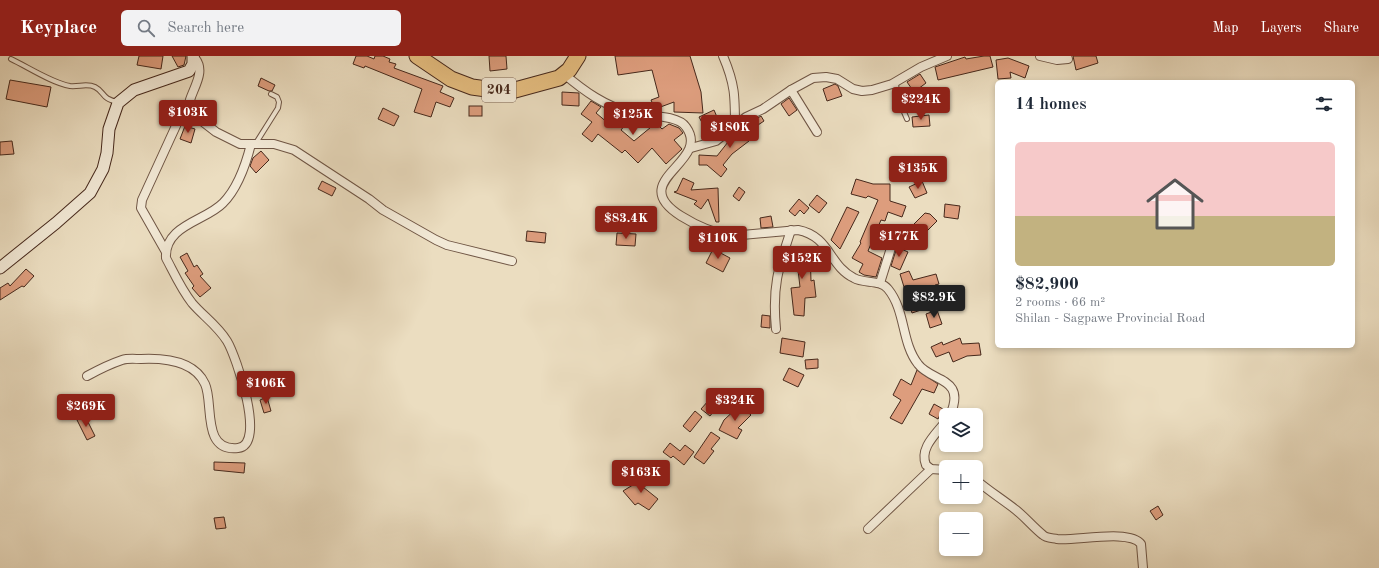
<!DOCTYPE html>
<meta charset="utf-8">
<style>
body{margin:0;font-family:"Old Standard TT",serif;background:#f2f2f3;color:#1f2937;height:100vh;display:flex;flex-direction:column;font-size:15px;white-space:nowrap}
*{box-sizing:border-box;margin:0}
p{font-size:13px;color:#747a83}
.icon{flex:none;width:22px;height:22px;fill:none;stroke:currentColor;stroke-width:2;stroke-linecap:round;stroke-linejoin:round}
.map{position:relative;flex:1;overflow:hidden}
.drawer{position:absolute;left:995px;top:24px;width:360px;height:268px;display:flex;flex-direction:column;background:#fff;border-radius:6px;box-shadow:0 2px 6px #0003}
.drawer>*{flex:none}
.buttons{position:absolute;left:939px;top:352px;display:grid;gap:8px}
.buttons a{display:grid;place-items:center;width:44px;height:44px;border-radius:6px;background:#fff;box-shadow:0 2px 6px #0003;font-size:20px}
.price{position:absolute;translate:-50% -34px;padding:0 9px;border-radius:4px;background:#8f2418;color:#fff;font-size:13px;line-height:26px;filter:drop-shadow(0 1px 2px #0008)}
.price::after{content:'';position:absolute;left:50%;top:24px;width:12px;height:9px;margin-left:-6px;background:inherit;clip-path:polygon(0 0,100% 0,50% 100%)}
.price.selected{background:#222;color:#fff}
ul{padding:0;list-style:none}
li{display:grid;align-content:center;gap:8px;height:212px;padding:0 20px}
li+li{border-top:1px solid #e0e1e3}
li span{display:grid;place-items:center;height:124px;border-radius:6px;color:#555}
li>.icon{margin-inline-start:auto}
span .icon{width:72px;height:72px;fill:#fffc;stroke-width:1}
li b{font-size:17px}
h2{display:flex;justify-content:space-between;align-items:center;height:48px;padding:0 20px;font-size:17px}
header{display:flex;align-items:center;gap:24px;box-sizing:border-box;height:56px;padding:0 20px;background:#8f2418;color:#fff}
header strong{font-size:19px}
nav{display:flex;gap:22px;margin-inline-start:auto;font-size:14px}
.search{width:280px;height:36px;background:#f2f2f3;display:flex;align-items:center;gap:10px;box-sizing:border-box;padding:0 14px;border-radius:6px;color:#747a83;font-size:15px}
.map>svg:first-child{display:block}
.building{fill:#dd9d7d;stroke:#46281b}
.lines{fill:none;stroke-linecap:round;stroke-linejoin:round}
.lane-casing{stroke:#6f5544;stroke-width:6}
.street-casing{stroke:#6f5544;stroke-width:10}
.secondary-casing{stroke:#46281b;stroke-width:13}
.highway-casing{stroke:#46281b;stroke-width:17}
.lane{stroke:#f2e9d6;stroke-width:4}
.street{stroke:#f2e9d6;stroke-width:8}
.secondary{stroke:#f2e9d6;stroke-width:11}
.highway{stroke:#e6be80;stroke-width:15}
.labels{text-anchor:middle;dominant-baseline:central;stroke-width:4;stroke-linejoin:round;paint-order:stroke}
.shield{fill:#f2e9d6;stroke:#7a6253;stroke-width:1}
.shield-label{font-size:14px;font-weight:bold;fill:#46281b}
</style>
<header>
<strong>Keyplace</strong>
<div class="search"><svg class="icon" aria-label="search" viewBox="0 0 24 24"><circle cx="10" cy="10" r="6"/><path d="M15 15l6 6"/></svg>Search here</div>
<nav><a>Map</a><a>Layers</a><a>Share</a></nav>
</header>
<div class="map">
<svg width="1379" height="512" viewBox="0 0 1379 512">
<rect width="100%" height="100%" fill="#ebddc0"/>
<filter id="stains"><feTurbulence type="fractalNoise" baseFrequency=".005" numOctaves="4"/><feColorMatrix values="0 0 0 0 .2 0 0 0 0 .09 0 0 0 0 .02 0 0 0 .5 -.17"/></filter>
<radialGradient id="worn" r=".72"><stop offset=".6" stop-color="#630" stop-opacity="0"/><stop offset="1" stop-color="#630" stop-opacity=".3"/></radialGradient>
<!-- building -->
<g class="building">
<polygon points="139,0 163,0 161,13 137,9"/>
<polygon points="172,0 186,0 184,9 178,11"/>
<polygon points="356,0 367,0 374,3 375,0 383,0 390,3 389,6 396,8 394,12 443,30 440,36 454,42 450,51 436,46 431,61 414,56 422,33 365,10 364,12 353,8"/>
<polygon points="489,0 506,0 507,13 490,15"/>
<polygon points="615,0 690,0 701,36 703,57 674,56 674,46 655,53 651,44 659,41 652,14 618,19"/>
<polygon points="984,0 990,0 993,11 938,24 935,11 965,1 966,3"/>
<polygon points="1073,0 1096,0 1098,7 1076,14"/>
<polygon points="1008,2 1029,10 1025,22 1010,16 1011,22 998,23 996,4"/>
<polygon points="920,18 926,27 914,36 907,26"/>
<polygon points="261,22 275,29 272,35 269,35 258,30"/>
<polygon points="10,24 51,31 47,51 6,43"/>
<polygon points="835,28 838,30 842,40 827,45 823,33"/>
<polygon points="562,36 579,37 579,50 562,49"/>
<polygon points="789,42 797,54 789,60 781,48"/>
<polygon points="591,45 601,51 596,57 608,67 617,58 629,64 621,74 634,85 656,67 662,73 669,68 679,72 683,77 674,84 682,93 666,108 652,92 638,107 625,94 622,97 598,78 592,86 582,78 592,66 581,58"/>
<rect x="469" y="50" width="13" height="10"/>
<polygon points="383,52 399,60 394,70 378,63"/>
<polygon points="714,54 720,68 706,74 699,61"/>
<polygon points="929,59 930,70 913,71 912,61"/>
<polygon points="761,60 764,65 755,71 757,74 747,82 749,85 732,98 723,109 727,113 721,121 707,109 699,109 699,99 717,100 728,86 745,73 743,71"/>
<polygon points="185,70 195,73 191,87 180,83"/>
<polygon points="12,85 14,98 0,99 0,86"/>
<polygon points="261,95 269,104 256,117 250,110 253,102"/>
<polygon points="683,122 694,127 691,134 718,132 719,166 716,166 708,143 701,153 694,148 697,145 674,136 677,135"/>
<polygon points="856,123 873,128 890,128 890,145 906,150 902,161 888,156 885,165 881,164 868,195 882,202 876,221 864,219 859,216 863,208 852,202 861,187 860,186 878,144 868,140 866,142 851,138"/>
<polygon points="322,125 336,132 332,140 318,133"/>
<polygon points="922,125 927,137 915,142 909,131"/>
<polygon points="739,131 745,136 739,145 733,140"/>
<polygon points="817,139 827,147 819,157 809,149"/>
<polygon points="799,143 809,152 804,158 800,154 795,160 789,155"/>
<polygon points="945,148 960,150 958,163 944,161"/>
<polygon points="847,151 859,156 840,193 831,184"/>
<polygon points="925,157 930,158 937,165 924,178 920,175 917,178 910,172"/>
<polygon points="771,160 773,171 761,172 760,162"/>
<polygon points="527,175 546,177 545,187 526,185"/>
<polygon points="617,177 636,178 635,190 616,189"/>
<polygon points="897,191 908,196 900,214 891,210"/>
<polygon points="713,193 730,202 723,216 706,207"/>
<polygon points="810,194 811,225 814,224 816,241 805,242 804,260 794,259 791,232 800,231 798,214 790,215 790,195"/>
<polygon points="187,197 194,211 197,209 203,218 200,220 211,232 200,241 192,232 194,230 185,217 188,215 180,201"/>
<polygon points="26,213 34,220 24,231 22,230 0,244 0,232 8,227 10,230"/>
<polygon points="909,215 913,224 936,218 939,228 935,229 936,234 920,239 924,253 912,257 900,218"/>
<polygon points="937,254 942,268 930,272 926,258"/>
<polygon points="762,259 770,260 770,272 761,271"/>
<polygon points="782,282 805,286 803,301 780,297"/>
<polygon points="960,282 962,288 979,287 981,299 967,300 953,306 949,296 936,301 931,291 942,286 943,289"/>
<polygon points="818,303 818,312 806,313 805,304"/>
<polygon points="789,312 804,319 798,331 783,324"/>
<polygon points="917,314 938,328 934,337 922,333 902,368 890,362 901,344 893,339 901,323 911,329"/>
<polygon points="267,341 271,355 264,357 260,344"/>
<polygon points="709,344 717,351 710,360 701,353"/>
<polygon points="934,348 943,353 938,363 929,358"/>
<polygon points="740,349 751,359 738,372 742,374 737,383 719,374 724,364"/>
<polygon points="695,355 702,361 690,376 683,370"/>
<polygon points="85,360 95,380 87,384 77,364"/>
<polygon points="711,376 720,382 711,393 714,395 704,408 694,401"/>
<polygon points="670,387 680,395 685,389 694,396 684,409 673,400 671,402 663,396"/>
<polygon points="214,406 245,407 244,417 214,414"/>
<polygon points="647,421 651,427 643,431 658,443 649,454 638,447 635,449 623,435 636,427 641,431 638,425"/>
<polygon points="1158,450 1163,459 1156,464 1150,455"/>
<polygon points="224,461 226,472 216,473 214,462"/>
</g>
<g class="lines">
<defs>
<g id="lane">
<path d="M11,3C28,11 52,27 70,30C79,31 87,27 95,31C105,36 101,43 118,46"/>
<polyline points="896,26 897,40 907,63"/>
<polyline points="256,87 278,52 279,46 277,41 271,38"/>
</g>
<g id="street">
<path d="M723,0C735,28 735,40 735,71"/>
<polyline points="1040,0 1057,4 1068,3"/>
<path d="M194,1C210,18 185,40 189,55L216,76L240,88H274L294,94L369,143L383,154L436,184L447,189L512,205"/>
<path d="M564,18C584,35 606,51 632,57C647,60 678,59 686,71C712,107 624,124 681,160C697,170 713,177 731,180L798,174C830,180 829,210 854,222C864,228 880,223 888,233C906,255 901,286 918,308C931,326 967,321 950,359"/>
<polyline points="791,34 817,76"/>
<polyline points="691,92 716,85 746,61 763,53 791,34 813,22 826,21 837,23 853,33 862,35 872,34 892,28 921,11 947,0"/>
<polyline points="166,196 141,152 142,144 180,61 188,52"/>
<polyline points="880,227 891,192"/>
<path d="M776,273C772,231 778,213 791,174"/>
<path d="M87,320C98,314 110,308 122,304C128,302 135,303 141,303C163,302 194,304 205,328C214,347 201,396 238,392C267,389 236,300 227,285C217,269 203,260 192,247C181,233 174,217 166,202C164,169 206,165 223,147C238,132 246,108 251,88"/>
<path d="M946,365C936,378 919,392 926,409L931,413L946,414"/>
<path d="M976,424C989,435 1002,443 1016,454C1025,461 1033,471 1043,479C1046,482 1052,482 1057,483C1076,485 1130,473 1141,488L1143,512"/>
<polyline points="868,473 931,413"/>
</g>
<polyline id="secondary" points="0,212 56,167 90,137 103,113 107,97 109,73 118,47 134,34 189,15 193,8 193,0"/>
<polyline id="highway" points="417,0 451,23 472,31 494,34 515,34 559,22 569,14 578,0"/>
</defs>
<!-- lane casing -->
<use href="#lane" class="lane-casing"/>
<!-- street casing -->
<use href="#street" class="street-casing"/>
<!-- secondary casing -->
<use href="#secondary" class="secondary-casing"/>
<!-- highway casing -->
<use href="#highway" class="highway-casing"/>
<!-- lane -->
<use href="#lane" class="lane"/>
<!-- street -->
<use href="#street" class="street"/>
<!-- secondary -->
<use href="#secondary" class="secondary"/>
<!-- highway -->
<use href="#highway" class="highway"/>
</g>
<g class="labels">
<!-- shield labels -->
<rect class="shield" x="482" y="22" width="34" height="24" rx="3"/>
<g class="shield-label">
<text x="499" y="34">204</text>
</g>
</g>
<rect width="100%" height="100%" filter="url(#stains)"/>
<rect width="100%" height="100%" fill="url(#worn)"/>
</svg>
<div class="buttons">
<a><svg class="icon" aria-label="layers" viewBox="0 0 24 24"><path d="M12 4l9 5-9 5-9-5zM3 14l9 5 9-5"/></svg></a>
<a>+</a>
<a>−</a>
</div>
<b class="price" style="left:921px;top:65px">$224K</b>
<b class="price" style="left:188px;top:78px">$103K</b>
<b class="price" style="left:633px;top:80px">$125K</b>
<b class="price" style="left:730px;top:93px">$180K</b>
<b class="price" style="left:918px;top:134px">$135K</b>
<b class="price" style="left:626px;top:184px">$83.4K</b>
<b class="price" style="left:899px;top:202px">$177K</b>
<b class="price" style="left:718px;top:204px">$110K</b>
<b class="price" style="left:802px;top:224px">$152K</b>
<b class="price selected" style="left:934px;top:263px">$82.9K</b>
<b class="price" style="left:266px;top:349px">$106K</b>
<b class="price" style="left:735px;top:366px">$324K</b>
<b class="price" style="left:86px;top:372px">$269K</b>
<b class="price" style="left:641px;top:438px">$163K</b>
<section class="drawer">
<h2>14 homes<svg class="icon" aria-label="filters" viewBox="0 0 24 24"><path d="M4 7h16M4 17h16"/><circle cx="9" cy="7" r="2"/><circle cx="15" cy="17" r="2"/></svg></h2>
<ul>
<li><span style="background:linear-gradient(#f6c9c9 60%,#c2b280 0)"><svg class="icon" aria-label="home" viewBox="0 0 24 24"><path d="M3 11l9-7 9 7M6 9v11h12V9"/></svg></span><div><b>$82,900</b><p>2 rooms · 66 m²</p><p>Shilan - Sagpawe Provincial Road</p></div></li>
</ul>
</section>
</div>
